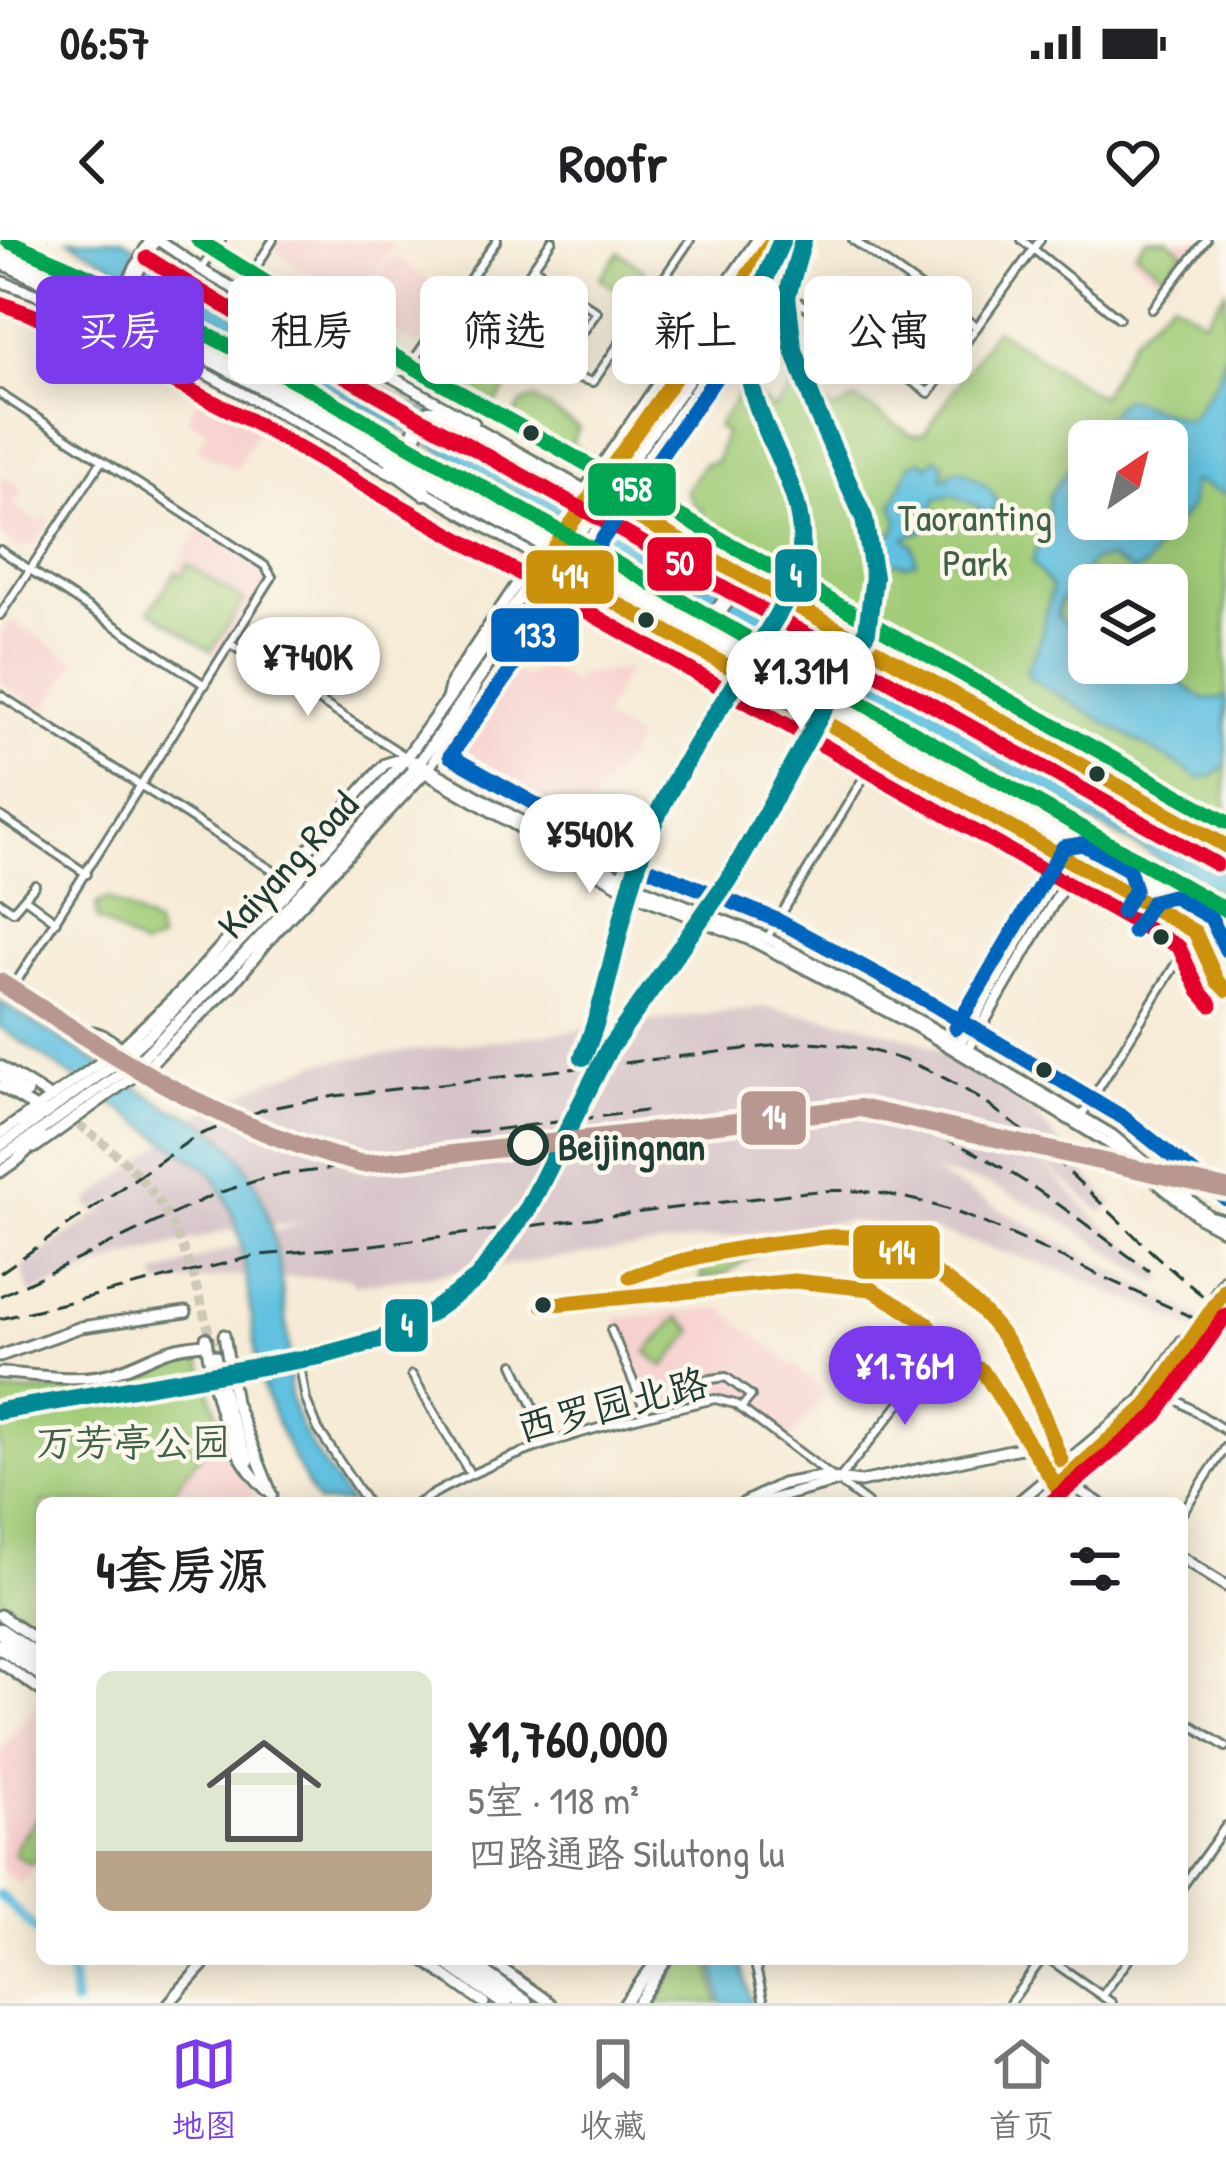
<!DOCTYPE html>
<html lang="zh">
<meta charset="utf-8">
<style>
body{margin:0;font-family:"Patrick Hand","LXGW WenKai TC",sans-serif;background:#f6f6f6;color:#202124;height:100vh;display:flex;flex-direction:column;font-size:45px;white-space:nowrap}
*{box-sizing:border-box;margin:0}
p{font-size:39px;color:#757577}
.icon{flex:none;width:66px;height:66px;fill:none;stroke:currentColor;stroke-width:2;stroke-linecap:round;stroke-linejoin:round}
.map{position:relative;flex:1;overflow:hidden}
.side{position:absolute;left:36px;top:1257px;width:1152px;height:468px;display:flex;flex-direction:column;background:#fff;border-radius:18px;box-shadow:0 6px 30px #0003}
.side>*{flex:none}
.banner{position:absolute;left:36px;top:36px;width:1155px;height:108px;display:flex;gap:24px}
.needle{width:78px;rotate:35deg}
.buttons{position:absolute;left:1068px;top:180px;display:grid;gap:24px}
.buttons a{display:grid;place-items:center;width:120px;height:120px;border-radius:18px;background:#fff;box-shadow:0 6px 30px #0003;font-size:60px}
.price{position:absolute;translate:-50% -102px;padding:0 27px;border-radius:42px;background:#fff;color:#222;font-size:39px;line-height:78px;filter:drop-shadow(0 3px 6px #0008)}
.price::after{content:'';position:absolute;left:50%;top:72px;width:36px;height:27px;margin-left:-18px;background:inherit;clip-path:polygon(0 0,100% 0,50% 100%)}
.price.current{background:#7c3aed;color:#fff}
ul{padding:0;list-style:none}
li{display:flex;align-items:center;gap:36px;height:300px;padding:0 60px}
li+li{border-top:3px solid #e0e0e0}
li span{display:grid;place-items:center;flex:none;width:336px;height:240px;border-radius:18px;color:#555}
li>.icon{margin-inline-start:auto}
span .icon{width:144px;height:144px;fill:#fffc;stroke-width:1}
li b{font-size:51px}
h2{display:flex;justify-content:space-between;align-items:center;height:144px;padding:0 60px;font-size:51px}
.pill{padding:0 42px;border-radius:18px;background:#fff;box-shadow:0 6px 30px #0003;font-size:42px;line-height:108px}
.pill.current{background:#7c3aed;color:#fff}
.status{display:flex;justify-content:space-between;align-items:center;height:84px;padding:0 60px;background:#fff;direction:ltr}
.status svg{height:33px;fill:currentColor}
header{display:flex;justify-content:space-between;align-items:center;height:156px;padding:0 60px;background:#fff;font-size:54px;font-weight:700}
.menu{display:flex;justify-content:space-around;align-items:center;height:168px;border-top:3px solid #e0e0e0;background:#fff;font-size:33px;color:#757577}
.menu a{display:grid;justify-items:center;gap:6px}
.menu .current{color:#7c3aed}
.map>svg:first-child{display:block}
.built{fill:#f7d0ce}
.industrial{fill:#d2bec4}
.green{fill:#a1cc78;stroke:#608456;stroke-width:3;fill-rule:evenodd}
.water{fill:#62c1e0;stroke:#407f8a;stroke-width:3;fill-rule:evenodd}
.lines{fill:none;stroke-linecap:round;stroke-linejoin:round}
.river{stroke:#62c1e0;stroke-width:10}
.secondary-tunnel{stroke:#cbc8b6;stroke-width:9;stroke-dasharray:9 4.5;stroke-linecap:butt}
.street-casing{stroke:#6a7a6d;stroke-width:12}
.secondary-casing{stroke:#6a7a6d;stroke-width:15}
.primary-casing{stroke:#6a7a6d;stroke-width:16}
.highway-casing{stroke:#6a7a6d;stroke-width:20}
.street{stroke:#fff;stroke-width:6}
.secondary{stroke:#fff;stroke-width:9}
.primary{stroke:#fff;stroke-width:10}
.highway{stroke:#fff;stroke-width:14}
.rail{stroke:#1f3d34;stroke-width:3;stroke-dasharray:18 9;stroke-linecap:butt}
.highway-bridge-casing{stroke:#6a7a6d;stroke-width:20;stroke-linecap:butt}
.highway-bridge{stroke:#fff;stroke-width:14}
.bus-1-casing{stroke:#fbf7ec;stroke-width:24}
.bus-2-casing{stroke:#fbf7ec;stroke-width:24}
.bus-3-casing{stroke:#fbf7ec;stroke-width:24}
.bus-4-casing{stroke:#fbf7ec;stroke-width:24}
.bus-1{stroke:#cc910a;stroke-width:15}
.bus-2{stroke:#e4002b;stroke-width:15}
.bus-3{stroke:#0065bd;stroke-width:15}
.bus-4{stroke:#00a651;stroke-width:15}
.metro-1-casing{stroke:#fbf7ec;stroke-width:27}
.metro-2-casing{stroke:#fbf7ec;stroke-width:27}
.metro-1{stroke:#008994;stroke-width:18}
.metro-2{stroke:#b99791;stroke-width:18}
.bus-dot{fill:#1f3d34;stroke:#fbf7ec;stroke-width:4.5}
.stop-dot{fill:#fbf7ec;stroke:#1f3d34;stroke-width:6}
.labels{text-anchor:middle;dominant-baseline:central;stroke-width:9;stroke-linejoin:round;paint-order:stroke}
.park-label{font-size:39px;fill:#406145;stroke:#fbf7ec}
.street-label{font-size:39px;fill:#1f3d34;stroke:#fbf7ec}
.stop-label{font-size:39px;font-weight:bold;fill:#1f3d34;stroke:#fbf7ec;text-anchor:start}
.line-badge{stroke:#fbf7ec;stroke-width:4.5}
.badge-label{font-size:33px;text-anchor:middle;font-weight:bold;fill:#fff}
</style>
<div class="status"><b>06:57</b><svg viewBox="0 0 49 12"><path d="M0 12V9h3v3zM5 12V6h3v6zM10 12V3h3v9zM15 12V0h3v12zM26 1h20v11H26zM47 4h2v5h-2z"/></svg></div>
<header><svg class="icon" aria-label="back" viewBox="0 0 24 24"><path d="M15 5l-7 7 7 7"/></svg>Roofr<svg class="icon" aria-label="heart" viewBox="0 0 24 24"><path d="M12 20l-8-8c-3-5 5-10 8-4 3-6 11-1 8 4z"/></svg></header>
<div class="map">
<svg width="1226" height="1763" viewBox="0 0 1226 1763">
<rect width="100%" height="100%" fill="#fbf7ec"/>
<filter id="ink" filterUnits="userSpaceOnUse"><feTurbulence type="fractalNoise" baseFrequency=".00833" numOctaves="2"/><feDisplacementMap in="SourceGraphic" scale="24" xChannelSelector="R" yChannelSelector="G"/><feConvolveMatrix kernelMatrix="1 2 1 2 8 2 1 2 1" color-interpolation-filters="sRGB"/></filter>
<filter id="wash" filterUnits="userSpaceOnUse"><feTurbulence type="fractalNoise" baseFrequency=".004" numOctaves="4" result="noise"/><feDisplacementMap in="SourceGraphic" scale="48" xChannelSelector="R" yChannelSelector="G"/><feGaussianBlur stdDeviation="2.7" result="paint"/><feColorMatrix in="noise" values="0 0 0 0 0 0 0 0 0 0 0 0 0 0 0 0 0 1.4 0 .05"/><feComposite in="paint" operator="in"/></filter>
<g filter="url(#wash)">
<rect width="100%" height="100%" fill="#f6ebd6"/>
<!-- built -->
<g class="built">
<polygon points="281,0 388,0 394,5 355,64 274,10"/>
<polygon points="1143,0 1202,0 1166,46 1130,17"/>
<polygon points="393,15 452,55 417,106 358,66"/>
<polygon points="460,64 517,104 490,140 432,103"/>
<polygon points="206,146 265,177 236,230 197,210 207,191 187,179"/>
<polygon points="4,236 24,250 14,266 39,283 45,275 51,280 35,304 18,308 0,296 0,241"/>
<polygon points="200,290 264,332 269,340 220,416 148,368"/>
<polygon points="11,380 77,421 45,471 0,442 0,397"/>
<polygon points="540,420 572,443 578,435 627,429 602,479 637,498 626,522 622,521 571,594 454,528 463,490 509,426 527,438"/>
<polygon points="721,1068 827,1152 790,1199 725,1152 651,1169 615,1078"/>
<polygon points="221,1186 233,1214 257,1249 247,1263 164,1263"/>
<polygon points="42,1457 42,1616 20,1644 0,1628 0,1511"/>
</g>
<!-- industrial -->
<polygon class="industrial" points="763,767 861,784 922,802 976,830 1029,869 1113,964 1102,973 1038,918 1096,979 1165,1034 1160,1044 1056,977 985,943 930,931 1203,1079 1197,1090 1058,1029 929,989 846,981 355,1045 348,1037 227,1037 159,1045 155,1035 305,981 222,992 125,1017 30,1054 22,1028 130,951 93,971 87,962 209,868 267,842 322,822"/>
<!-- green -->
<g class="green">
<polygon points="1146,0 1168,0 1183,11 1164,34 1136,12"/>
<polygon points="619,12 645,30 626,57 600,38"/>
<path d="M1226,51V593L1017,477L1024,463L935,410L926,425L689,295L703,270L693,263L686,250L704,224L716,222L725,193L717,187L743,148L774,169L793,146L836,170L856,159L912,195L924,194L995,89L1100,157L1133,98L1171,60L1204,80ZM1089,201H1167V279H1089ZM1089,345H1167V423H1089Z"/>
<polygon points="348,68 366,79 370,74 392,89 377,111 357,106 333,92"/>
<polygon points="528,116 532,119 525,130 508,136 505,150 486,177 444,153 463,127 491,143 506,123 521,126"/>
<polygon points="534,159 579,188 571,203 591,216 582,229 506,189 522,163"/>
<polygon points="188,324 244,361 211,411 150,370 176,332 181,336"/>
<polygon points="108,658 156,686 159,701 143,708 97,679 97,664"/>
<polygon points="754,1008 761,1010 726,1033 701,1040 702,1029 697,1019"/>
<polygon points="678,1077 694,1091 664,1127 647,1112"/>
<polygon points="200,1120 221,1186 164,1263 42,1263 42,1384 0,1358 0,1153 105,1148 171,1124"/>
<polygon points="42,1570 42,1615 30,1624 14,1614 16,1606"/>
<polygon points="685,1719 709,1719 718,1763 656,1763"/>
</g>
<!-- water -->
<g class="water">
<polygon points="69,0 123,0 1226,625 1226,657"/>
<path d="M1226,110V255L1193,241L1190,268L1163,298L1145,327L1133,332L1108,318L1092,321L1060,363L1057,376L1089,403V423H1154L1204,460L1226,458V526L1212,536L1200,538L1031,439L1026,430L1039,404L1052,347L1032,323L1036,309L1047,295L1049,255L1116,165L1125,158L1182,179H1190L1217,139ZM1089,201H1167V279H1089Z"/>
<path d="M935,218L944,224L942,237L947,239L950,232L963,230L989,248L998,263L991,272H980L979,267L952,255L937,258L923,290L905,298L913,305L916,322L905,325L890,321L884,308L887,297C903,287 898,281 893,264L911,224L921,220L928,226Z"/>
<path d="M0,762L170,868C279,898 279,1033 291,1124C279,1173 324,1224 350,1263H318C297,1230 265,1163 258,1126C245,1058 252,988 209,930L0,787Z"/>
<polygon points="713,1719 740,1719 751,1763 722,1763"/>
</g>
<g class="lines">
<!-- river -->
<g class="river">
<polyline points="0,1655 42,1696"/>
<polyline points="62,1719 72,1736 75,1763"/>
</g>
</g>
</g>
<g filter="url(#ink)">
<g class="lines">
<!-- secondary-tunnel -->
<g class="secondary-tunnel">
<path d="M67,878C171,944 186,1002 215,1115"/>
<polyline points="1182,1101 1213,1058"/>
<polyline points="1190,1106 1221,1056"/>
</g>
<defs>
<g id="street">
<polyline points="853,0 977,87"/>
<polyline points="1022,0 1119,78"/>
<polyline points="201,30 221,0"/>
<polyline points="772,43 929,153 1040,0"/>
<polyline points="240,53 273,0"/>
<polyline points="459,57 579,138 593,142 690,0"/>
<polyline points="511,58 575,103 597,72 533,27"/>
<polyline points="1152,69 1206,0"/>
<polyline points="496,81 552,0"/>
<polyline points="390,134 406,131 497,0"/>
<polyline points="0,154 265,326 272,337 10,752"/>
<polyline points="0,310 205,445"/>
<polyline points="0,375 101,222"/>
<polyline points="232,405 405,516"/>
<polyline points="0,455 295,645"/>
<polyline points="0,576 87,634"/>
<polyline points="618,636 744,436"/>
<polyline points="26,659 56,681"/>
<polyline points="0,662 13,671 35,645"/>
<polyline points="711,674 819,478"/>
<polyline points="767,698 879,512"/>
<path d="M0,746L69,792C103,783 114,802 140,820"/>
<polyline points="1081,877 1193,696"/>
<polyline points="611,1090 647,1174"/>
<polyline points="298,1114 306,1160 318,1189 367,1263"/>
<polyline points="514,1124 550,1203"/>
<polyline points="412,1135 469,1232"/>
<polyline points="704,1140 726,1137 751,1156 741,1168"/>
<polyline points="1174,1158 1226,1191"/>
<polyline points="840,1238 942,1112"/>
<path d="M418,1263C508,1208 613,1182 715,1159L735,1164L867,1263"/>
<polyline points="1182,1273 1226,1207"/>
<polyline points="1182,1479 1226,1507"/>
<polyline points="1182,1647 1226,1586"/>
<polyline points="754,1719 764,1763"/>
<polyline points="1049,1719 1112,1763"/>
<polyline points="1102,1756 1129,1719"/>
<polyline points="1010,1763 1042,1719"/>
</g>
<g id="secondary">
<polyline points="158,0 208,34 474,183"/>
<polyline points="0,41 75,69 160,110"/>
<polyline points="175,117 393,235"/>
<polyline points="586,248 757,0"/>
<polyline points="423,251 1024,594"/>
<polyline points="579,314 802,0"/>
<polyline points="728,328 1226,606"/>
<polyline points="447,459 451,442 535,317"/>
<polyline points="415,521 637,646 767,698 925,784 1112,895 1209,976 1226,981"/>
<polyline points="412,525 634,654 753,701 915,786 1113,906 1200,978 1226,992"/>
<polyline points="1038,602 1226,710"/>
<polyline points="959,806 1066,618"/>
<polyline points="967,811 1076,624"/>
<polyline points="0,826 50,857"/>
<polyline points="0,836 27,853"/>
<polyline points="0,846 36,868"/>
<polyline points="0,894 122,807 178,754 385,524 406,517"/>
<polyline points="34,908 148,826 233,744 275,693 430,527 475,448"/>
<polyline points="0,932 20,918"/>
<polyline points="1216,1053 1226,1038"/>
<polyline points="224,1095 235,1162 270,1250"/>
<path d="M206,1098C213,1156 227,1216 272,1255"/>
<polyline points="215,1115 228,1170 249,1221"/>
<polyline points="0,1116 81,1087 186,1072"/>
<path d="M0,1133C39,1134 77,1144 115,1132C154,1119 160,1107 206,1104"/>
<polyline points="1067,1231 1080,1251 1099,1263"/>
<polyline points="744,1263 782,1244 821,1237 860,1242 1020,1208 1032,1209 1057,1247"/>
<polyline points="758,1263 838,1241"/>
<polyline points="1017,1263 1141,1160 1182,1101"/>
<polyline points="1036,1263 1129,1184 1190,1106"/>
<polyline points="1182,1318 1226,1346"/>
<polyline points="0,1375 42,1404"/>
<polyline points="0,1422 42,1451"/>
<polyline points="422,1719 484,1763"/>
<polyline points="488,1719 550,1763"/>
<polyline points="169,1763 208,1719"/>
<polyline points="625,1763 658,1719"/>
<polyline points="638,1763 667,1719"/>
</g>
<g id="primary">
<polyline points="20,881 40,872"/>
<polyline points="0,906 119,821 150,794 285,654 407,517 773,0"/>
<polyline points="0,919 140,820 244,715 415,529 787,0"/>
<polyline points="17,920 40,897"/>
</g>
<g id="highway">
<polyline points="0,6 176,85 465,245"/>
<polyline points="0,20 217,122 459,256"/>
<polyline points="142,64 133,58 130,42 153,0"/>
<polyline points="155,107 191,116"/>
<path d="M421,216C405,203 417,185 429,173H443L591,256"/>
<polyline points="392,229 424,252"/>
<path d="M603,263L729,331C735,348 726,368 710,376L698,372"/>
<polyline points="650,351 1226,679"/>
<polyline points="645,361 1226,694"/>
<polyline points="1023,586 1042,604"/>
<polyline points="1195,692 1217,741 1226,750"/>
<polyline points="0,1391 42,1420"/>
<polyline points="0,1406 42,1434"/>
<polyline points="444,1719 505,1763"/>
<polyline points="463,1719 525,1763"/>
</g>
</defs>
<!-- street casing -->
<use href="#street" class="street-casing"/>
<!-- secondary casing -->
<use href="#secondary" class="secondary-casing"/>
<!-- primary casing -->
<use href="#primary" class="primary-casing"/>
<!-- highway casing -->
<use href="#highway" class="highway-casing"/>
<!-- street -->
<use href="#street" class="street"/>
<!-- secondary -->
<use href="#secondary" class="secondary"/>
<!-- primary -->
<use href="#primary" class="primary"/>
<!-- highway -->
<use href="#highway" class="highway"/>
<!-- rail -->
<g class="rail">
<polyline points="468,893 653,870"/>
<path d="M0,1033L196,896L265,869L335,856L806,802C1002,809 1082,971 1226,1073"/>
<path d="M0,1056L215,954L271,936L806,870C948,870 1041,952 1149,1031"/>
<path d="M0,1079L259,1015L364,1006L806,952C906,942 985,982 1073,1023C1124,1047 1175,1069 1226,1093"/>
</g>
<defs>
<g id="highway-bridge">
<polyline points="465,245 650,351"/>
<polyline points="459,256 645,361"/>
</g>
</defs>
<!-- highway-bridge casing -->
<use href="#highway-bridge" class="highway-bridge-casing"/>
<!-- highway-bridge -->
<use href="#highway-bridge" class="highway-bridge"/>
<defs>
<g id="bus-1">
<polyline points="773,0 544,322 1195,692 1217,741 1226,750"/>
<polyline points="627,227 605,259 1226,606"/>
<path d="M630,1037C687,1016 742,1006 802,1000C817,998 832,995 848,997C907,1006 974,1053 1007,1102C1031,1138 1045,1180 1061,1220"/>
<polyline points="543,1065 794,1041 871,1049 927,1083 942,1112 982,1130 1057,1247 1146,1166 1226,1049"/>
</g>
<g id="bus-2">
<polyline points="147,18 275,97 1216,624"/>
<polyline points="0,63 67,88 249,180 1179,707 1199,751 1211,765"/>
<polyline points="1050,1263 1156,1175 1226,1075"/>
</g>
<g id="bus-3">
<polyline points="804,12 450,516 646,627 777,680 936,766 1124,878 1226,959"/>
<polyline points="1133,692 1153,661 1172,656 1211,678 1226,710"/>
<polyline points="956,788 1063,607 1082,604 1129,630 1135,649 1122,672"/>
</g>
<g id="bus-4">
<polyline points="198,0 296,61 1226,582"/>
<polyline points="8,1 130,54 303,145 1226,670"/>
</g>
</defs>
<!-- bus-1 casing -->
<use href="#bus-1" class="bus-1-casing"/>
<!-- bus-2 casing -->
<use href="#bus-2" class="bus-2-casing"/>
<!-- bus-3 casing -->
<use href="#bus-3" class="bus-3-casing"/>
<!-- bus-4 casing -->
<use href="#bus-4" class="bus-4-casing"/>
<!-- bus-1 -->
<use href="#bus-1" class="bus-1"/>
<!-- bus-2 -->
<use href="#bus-2" class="bus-2"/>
<!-- bus-3 -->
<use href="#bus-3" class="bus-3"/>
<!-- bus-4 -->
<use href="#bus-4" class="bus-4"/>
<defs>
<g id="metro-1">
<path d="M583,817C614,743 619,662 651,589C679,524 722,467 758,407C773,381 793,354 799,325C814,250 753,194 748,123C745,80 765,38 782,0"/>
<polyline points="0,1171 320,1116 379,1100 430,1073 478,1038 529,967 608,810 733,633 867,391 874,337 864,278 817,173 793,107 787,56 803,0"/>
</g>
<path id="metro-2" d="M0,742C119,819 223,890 363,924L860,868L1226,949"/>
</defs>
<!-- metro-1 casing -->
<use href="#metro-1" class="metro-1-casing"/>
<!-- metro-2 casing -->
<use href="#metro-2" class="metro-2-casing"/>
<!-- metro-1 -->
<use href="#metro-1" class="metro-1"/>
<!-- metro-2 -->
<use href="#metro-2" class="metro-2"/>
</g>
</g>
<!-- markers -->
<g class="bus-dot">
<circle cx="531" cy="193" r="10"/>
<circle cx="646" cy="380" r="10"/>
<circle cx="1097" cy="534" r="10"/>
<circle cx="1161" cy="697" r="10"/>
<circle cx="1044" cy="830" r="10"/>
<circle cx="543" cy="1065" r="10"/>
</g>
<circle class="stop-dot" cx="528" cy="905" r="18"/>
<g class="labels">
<!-- park labels -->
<g class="park-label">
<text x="975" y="276">Taoranting<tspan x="975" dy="45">Park</tspan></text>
<text x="133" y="1201">万芳亭公园</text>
</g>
<!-- street labels -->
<g class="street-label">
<text transform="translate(287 624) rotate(-47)">Kaiyang Road</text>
<text transform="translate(612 1164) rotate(-14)">西罗园北路</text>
</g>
<!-- stop labels -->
<g class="stop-label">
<text x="558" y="905">Beijingnan</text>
</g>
</g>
<g class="line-badge">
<rect x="586" y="221" width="92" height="57" rx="12" fill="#00a651"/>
<rect x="645" y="295" width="69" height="58" rx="12" fill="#e4002b"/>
<rect x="773" y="307" width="46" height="57" rx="12" fill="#008994"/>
<rect x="524" y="308" width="92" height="58" rx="12" fill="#cc910a"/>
<rect x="489" y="366" width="92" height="58" rx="12" fill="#0065bd"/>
<rect x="739" y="849" width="69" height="58" rx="12" fill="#b99791"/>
<rect x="851" y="983" width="91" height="58" rx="12" fill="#cc910a"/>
<rect x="383" y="1057" width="47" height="57" rx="12" fill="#008994"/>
</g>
<g class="badge-label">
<text x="632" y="261">958</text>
<text x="680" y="335">50</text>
<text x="796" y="347">4</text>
<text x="570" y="348">414</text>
<text x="535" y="407">133</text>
<text x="774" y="889">14</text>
<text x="897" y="1024">414</text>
<text x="407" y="1097">4</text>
</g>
</svg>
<div class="buttons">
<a><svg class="needle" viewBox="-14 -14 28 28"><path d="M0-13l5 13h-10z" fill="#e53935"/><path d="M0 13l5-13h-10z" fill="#757577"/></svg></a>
<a><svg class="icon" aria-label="layers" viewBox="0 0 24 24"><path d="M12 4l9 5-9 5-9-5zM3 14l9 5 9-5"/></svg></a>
</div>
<b class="price" style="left:308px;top:479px">¥740K</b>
<b class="price" style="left:801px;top:493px">¥1.31M</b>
<b class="price" style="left:590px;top:656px">¥540K</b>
<b class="price current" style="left:905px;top:1188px">¥1.76M</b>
<div class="banner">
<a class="pill current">买房</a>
<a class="pill">租房</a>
<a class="pill">筛选</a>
<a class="pill">新上</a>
<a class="pill">公寓</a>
</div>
<section class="side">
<h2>4套房源<svg class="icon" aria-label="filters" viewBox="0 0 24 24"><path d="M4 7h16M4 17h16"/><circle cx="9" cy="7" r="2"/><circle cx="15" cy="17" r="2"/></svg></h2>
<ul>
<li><span style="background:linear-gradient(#dfe7d0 75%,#b9a48a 0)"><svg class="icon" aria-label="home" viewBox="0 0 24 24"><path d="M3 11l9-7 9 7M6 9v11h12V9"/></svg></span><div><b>¥1,760,000</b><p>5室 · 118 m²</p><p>四路通路 Silutong lu</p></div></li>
</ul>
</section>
</div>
<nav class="menu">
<a class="current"><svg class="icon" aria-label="map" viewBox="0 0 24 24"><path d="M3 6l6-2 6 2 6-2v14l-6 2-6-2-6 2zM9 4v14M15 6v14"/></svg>地图</a>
<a><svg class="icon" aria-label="saved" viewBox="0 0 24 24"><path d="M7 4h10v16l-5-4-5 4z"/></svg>收藏</a>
<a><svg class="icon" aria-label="home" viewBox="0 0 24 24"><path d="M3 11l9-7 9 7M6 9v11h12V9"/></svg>首页</a>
</nav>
